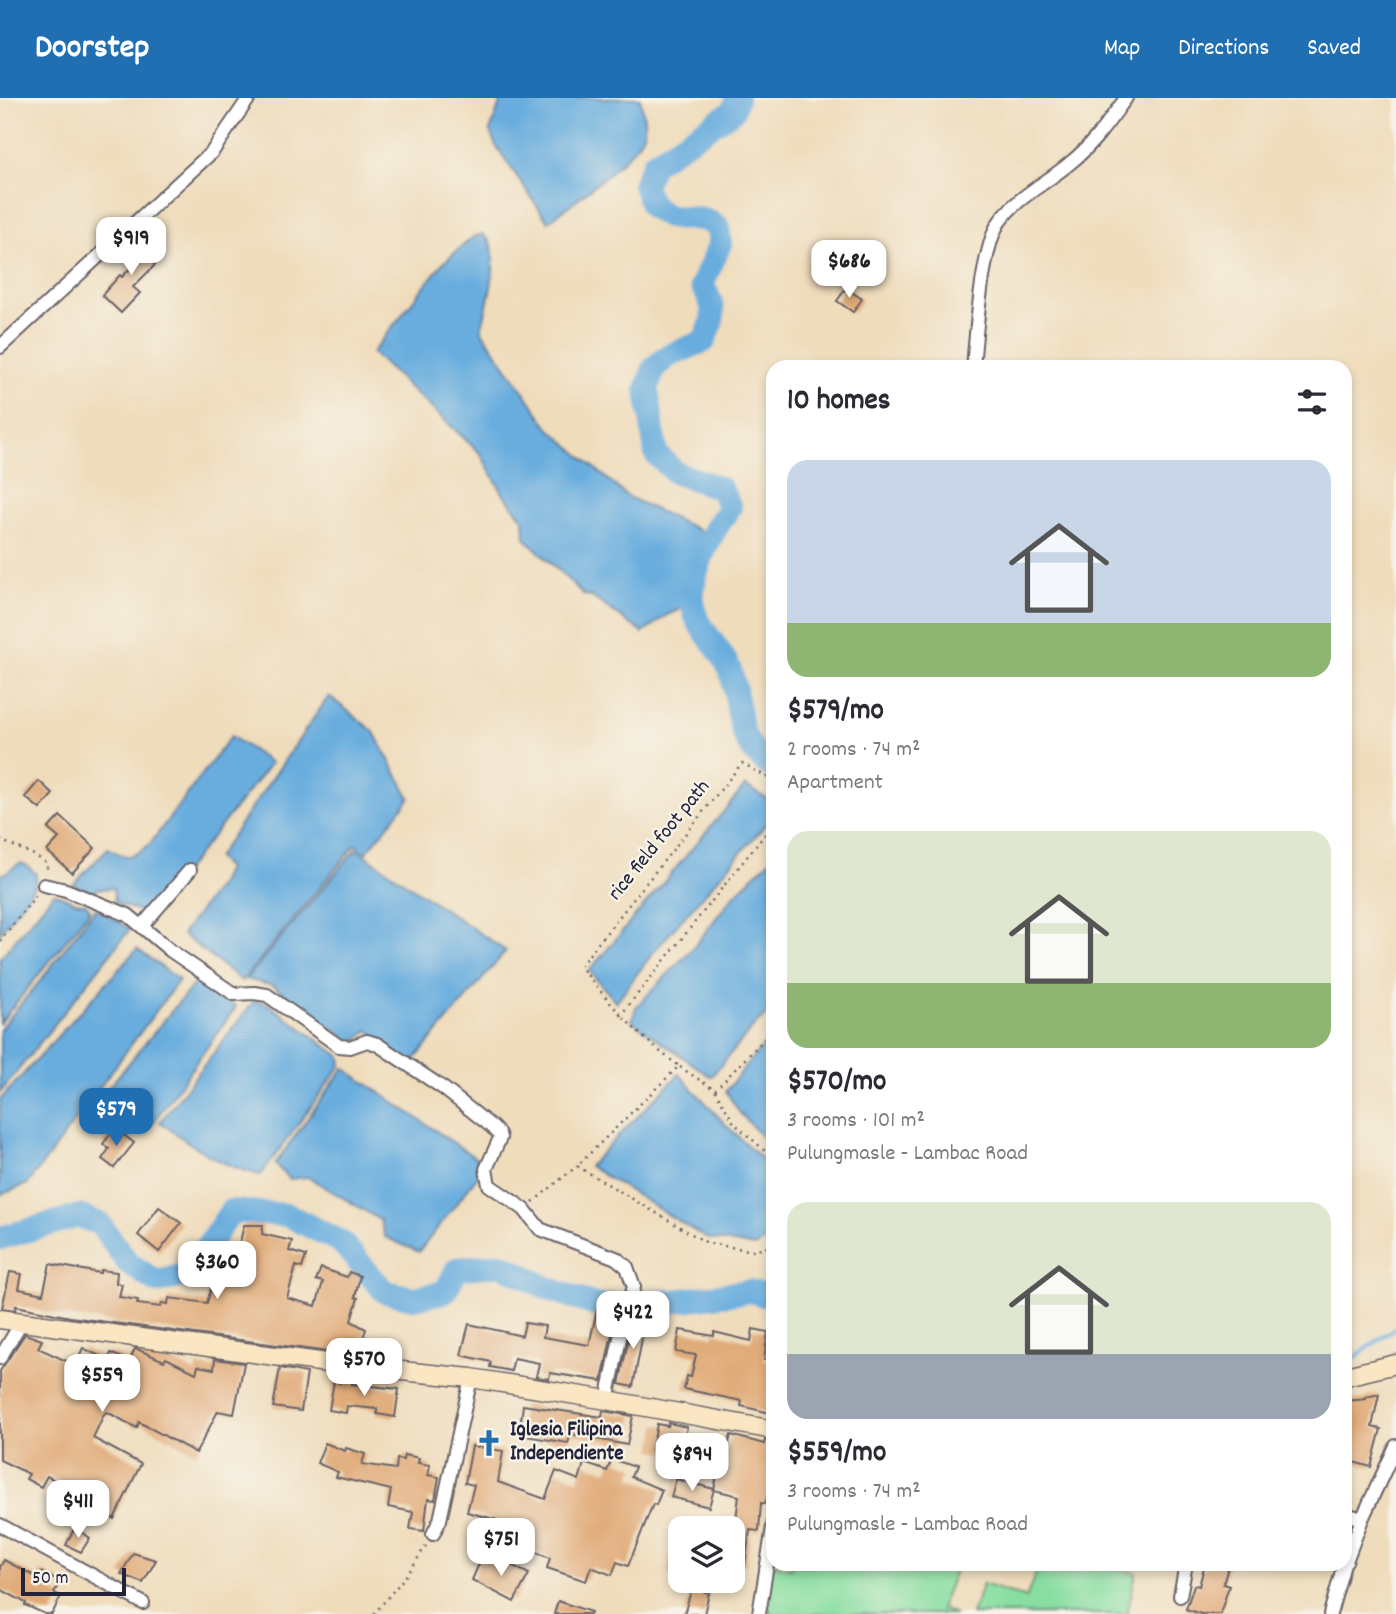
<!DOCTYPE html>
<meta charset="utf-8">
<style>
body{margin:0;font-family:Dekko,sans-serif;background:#f2f2f3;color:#2b2b33;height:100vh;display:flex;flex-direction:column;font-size:26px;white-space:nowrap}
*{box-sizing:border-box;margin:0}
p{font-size:23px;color:#7c7c81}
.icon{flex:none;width:38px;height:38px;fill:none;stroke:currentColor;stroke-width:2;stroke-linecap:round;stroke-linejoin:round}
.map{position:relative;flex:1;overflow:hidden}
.side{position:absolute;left:766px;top:262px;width:586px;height:1211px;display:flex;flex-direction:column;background:#fff;border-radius:21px;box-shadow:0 4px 10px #0003}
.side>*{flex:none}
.buttons{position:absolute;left:668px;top:1418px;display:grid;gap:14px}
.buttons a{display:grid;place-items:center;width:77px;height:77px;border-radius:14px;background:#fff;box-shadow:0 4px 10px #0003;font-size:35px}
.scale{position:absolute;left:21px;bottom:18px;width:105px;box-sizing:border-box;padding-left:7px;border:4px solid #22223b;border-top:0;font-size:19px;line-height:24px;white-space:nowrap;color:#22223b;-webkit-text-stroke:5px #f7f3e8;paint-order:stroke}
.price{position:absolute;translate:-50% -60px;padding:0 16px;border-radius:14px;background:#fff;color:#222;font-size:23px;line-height:46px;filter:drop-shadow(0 2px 4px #0008)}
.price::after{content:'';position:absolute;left:50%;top:42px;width:21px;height:16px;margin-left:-10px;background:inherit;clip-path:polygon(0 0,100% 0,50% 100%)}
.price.on{background:#1f6fb2;color:#fff}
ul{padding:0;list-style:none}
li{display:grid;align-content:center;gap:14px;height:371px;padding:0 21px}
li span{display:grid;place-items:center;height:217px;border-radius:21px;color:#555}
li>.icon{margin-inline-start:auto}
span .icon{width:126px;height:126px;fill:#fffc;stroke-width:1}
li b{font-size:30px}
h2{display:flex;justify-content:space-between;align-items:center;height:84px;padding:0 21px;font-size:30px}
header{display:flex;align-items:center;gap:42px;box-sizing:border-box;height:98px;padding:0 35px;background:#1f6fb2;color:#fff}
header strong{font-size:33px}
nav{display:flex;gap:38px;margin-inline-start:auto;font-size:24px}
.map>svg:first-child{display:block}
.green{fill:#88dea1;stroke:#55806e;stroke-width:2}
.water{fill:#69adde;stroke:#46688c;stroke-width:2}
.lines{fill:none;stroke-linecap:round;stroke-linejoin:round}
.stream{stroke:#69adde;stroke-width:4.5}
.river{stroke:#69adde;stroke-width:24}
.building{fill:#e1ab79}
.street-casing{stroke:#6a6368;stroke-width:16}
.secondary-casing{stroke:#6a6368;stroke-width:21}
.path{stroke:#6a6368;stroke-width:2.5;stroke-dasharray:2 5;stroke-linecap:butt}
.street{stroke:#fff;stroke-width:12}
.secondary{stroke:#fbe6c4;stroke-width:18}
.labels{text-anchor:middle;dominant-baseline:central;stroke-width:5;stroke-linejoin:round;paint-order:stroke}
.street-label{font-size:21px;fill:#22223b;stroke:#f7f3e8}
.poi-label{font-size:21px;font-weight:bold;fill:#22223b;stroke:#f7f3e8;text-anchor:start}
</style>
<header>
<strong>Doorstep</strong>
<nav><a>Map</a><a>Directions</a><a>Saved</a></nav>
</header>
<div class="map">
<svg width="1396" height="1516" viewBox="0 0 1396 1516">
<rect width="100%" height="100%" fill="#f7f3e8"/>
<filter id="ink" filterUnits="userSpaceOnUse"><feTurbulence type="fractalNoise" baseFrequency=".0143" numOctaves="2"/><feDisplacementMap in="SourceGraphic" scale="14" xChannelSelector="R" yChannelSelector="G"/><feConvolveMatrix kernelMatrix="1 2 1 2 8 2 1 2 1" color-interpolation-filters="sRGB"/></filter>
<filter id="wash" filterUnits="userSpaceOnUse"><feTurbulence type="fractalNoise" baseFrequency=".00686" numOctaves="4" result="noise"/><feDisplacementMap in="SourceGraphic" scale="28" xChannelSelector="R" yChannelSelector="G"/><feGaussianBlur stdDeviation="1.57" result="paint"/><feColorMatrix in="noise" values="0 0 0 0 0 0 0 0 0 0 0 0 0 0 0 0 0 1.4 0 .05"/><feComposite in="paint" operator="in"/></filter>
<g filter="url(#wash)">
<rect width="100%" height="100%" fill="#efdcbb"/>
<!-- green -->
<g class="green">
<polygon points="772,1466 791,1470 793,1466 957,1467 940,1511 956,1516 763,1516"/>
<polygon points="1039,1467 1102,1467 1136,1475 1127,1516 971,1516 983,1486 1026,1500"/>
</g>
<!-- water -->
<g class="water">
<path d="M502,0H640C642,9 646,24 644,33C639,57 569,107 548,124L495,46L490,33Z"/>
<path d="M483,136C486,140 491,144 492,149C497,174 487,208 481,232L549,330L628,399L705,435L688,482L685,509L667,517L643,535L592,499L584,497L525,440L524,422L504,397L480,355L372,255L442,166L473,139Z"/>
<polygon points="329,598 373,633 410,700 366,755 355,747 242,883 182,836 221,784 227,770 217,760"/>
<path d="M231,638L271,665L181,778L145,815L115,805L113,790L97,791L95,797L73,787L108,750C128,762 131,760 149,747Z"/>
<polygon points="745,688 773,704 773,718 656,851 616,904 589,873"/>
<polygon points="356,751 506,853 410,967 368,932 353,945 273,888 246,881"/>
<polygon points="773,759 773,911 755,927 711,979 632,923 636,909 693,850 733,798"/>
<path d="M21,765L26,767L36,776V786L0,835V777C9,776 12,768 21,765Z"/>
<polygon points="54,795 76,804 85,805 90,811 89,814 0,925 0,860"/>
<polygon points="95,811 103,814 130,831 0,995 0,931 40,883"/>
<polygon points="137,851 179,882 28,1086 0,1097 0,1002"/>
<polygon points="198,881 236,909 150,1029 120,1011 105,994"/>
<path d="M254,903L268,906L341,959L342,966L261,1077C218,1068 194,1049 160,1024Z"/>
<polygon points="773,939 773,1051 739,1014 726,993 754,958"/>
<polygon points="344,970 486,1067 419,1154 385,1139 380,1122 308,1079 289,1081 275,1066"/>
<polygon points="679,976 726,1027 773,1072 773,1136 756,1149 706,1140 589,1068"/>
</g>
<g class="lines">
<!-- stream -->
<polyline class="stream" points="1346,1257 1354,1260 1396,1229"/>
<!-- river -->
<g class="river">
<path d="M737,0L733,13L654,65L644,87L652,109L669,119L704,121L718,129L720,146L702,187C716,209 716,220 704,243L668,258L654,270L647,291L656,356L676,375L720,390L730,409C711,435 680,490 698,523C706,537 725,558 730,572C744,613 730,642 774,670"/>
<polyline points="0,1140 79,1118 100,1126 128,1165 157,1184 189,1176 231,1113 287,1117 341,1144 385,1194 414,1200 445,1194 457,1171 501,1166 547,1190 598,1208 675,1203 750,1193 774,1200"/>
</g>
</g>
<g id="blocks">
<!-- building -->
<g class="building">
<polygon points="142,136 154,146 139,161 144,157 155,167 133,189 140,195 121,215 102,197 120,177 122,179 139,161 128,151"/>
<polygon points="846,190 862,201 853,214 837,203"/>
<polygon points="39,683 53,696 40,711 25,699"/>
<polygon points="60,718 95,750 72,775 47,753 59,740 48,731"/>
<polygon points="115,1030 134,1045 114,1070 102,1061 109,1051 103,1046"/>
<polygon points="159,1109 181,1125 159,1154 138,1137"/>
<polygon points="244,1127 263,1127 262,1136 292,1143 289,1153 306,1158 302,1170 296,1168 287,1200 316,1208 323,1184 316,1182 321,1170 347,1179 349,1174 360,1178 355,1199 358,1200 351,1223 366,1231 359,1252 345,1251 343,1256 70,1219 16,1208 15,1212 2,1210 10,1174 22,1176 19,1191 43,1196 50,1166 100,1175 101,1172 117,1174 116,1185 122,1186 119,1199 138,1202 137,1206 161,1209 162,1205 168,1206 169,1200 207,1205 219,1161 235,1165"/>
<polygon points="597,1212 616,1216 602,1283 550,1275 549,1281 536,1279 539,1265 514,1260 511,1273 490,1269 491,1264 461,1257 469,1226 522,1238 525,1225 545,1228 543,1239 589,1247"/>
<polygon points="634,1216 646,1219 633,1289 619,1286"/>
<polygon points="753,1231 768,1234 764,1262 774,1264 774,1316 741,1308 742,1303 684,1291 687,1278 691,1279 696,1257 676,1254 680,1232 714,1238 714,1234 751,1243"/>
<polygon points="25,1236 42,1242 38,1250 75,1267 83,1250 108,1262 111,1255 129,1263 135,1251 137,1251 164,1263 166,1260 196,1275 198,1268 214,1271 215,1261 244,1265 234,1316 218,1313 196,1355 139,1324 137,1330 107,1314 104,1316 93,1340 141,1366 114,1421 65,1397 69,1389 47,1378 41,1389 26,1381 29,1376 0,1362 0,1273"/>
<polygon points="280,1270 307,1275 301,1313 273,1309"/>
<polygon points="341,1282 352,1283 352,1286 399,1291 395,1319 377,1316 377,1311 347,1308 346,1315 329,1312 334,1283 340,1285"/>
<polygon points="1379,1296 1372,1329 1381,1331 1371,1369 1346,1362 1346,1303 1366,1301 1366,1299"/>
<polygon points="523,1307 602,1319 603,1313 633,1318 627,1347 571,1336 568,1345 519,1337"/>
<polygon points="669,1325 687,1329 682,1352 675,1351 674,1356 652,1352 657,1326 668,1328"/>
<polygon points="731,1337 764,1346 765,1342 774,1343 774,1376 765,1406 761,1405 759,1433 750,1432 745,1467 733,1466 733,1444 739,1398 714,1392 718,1372 721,1373"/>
<polygon points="325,1345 345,1353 346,1350 365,1356 362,1366 396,1371 397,1361 403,1362 404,1357 419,1360 418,1365 430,1367 428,1377 439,1379 435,1402 428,1401 424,1433 410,1431 413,1414 388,1409 391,1392 336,1379 338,1374 317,1365"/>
<polygon points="472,1348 503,1353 498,1384 545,1401 556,1373 579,1382 584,1365 607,1373 612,1361 635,1369 631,1379 662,1392 656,1407 653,1406 628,1468 617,1464 612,1477 591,1469 586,1483 547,1470 550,1460 522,1448 527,1438 495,1426 497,1422 467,1414 474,1387 465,1385"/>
<polygon points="676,1381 714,1391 709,1409 671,1399"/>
<polygon points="75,1429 90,1440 81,1454 66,1447"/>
<polygon points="670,1454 681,1455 681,1477 668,1476"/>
<polygon points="133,1455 156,1462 143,1485 121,1476"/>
<polygon points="493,1458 529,1476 514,1504 472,1482 481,1461 490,1465"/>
<polygon points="4,1462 38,1480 41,1474 60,1483 54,1495 61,1498 52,1516 45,1516 25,1507 26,1505 0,1491 0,1469"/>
<polygon points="1205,1466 1229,1466 1223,1486 1229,1488 1220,1516 1201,1516 1186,1511 1194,1487 1199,1488"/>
<polygon points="692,1490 709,1495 704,1516 684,1516"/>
<polygon points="558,1503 591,1514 590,1516 554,1516"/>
</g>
</g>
</g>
<g filter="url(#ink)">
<use href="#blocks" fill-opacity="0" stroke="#6a6368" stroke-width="2"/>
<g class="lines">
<defs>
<g id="street">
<polyline points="0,249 212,54 249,0"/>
<path d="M973,270C976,237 982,147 1000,123C1017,99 1048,84 1070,65C1093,47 1109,23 1126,0"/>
<polyline points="44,787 66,792 128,817 171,853 234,896 254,895 267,897 339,948 350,949 367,943 377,946 443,990 492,1029 499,1036 500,1040 486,1071 489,1087 524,1111 540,1131 616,1160 627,1169 634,1189 625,1216 607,1302"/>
<polyline points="142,828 190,772"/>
<polyline points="0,1260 21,1225"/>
<polyline points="1346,1416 1362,1421"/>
<polyline points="0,1427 143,1505"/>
<polyline points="433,1436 440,1422 471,1280"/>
<polyline points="1346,1463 1362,1421 1396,1348"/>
<polyline points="1180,1498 1186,1466"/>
<polyline points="759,1516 774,1423"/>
<polyline points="1330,1516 1344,1466"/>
</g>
<g id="secondary">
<polyline points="0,1221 342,1267 471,1280 607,1302 774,1332"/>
<polyline points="1346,1278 1396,1266"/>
</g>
</defs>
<!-- street casing -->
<use href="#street" class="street-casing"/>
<!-- secondary casing -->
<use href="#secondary" class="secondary-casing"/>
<!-- path -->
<g class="path">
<path d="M774,683L742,665L580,868C613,909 636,937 679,968L577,1068L707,1145L754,1153L774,1147"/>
<polyline points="0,742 34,757 47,765 47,775"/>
<polyline points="0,843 37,796"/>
<polyline points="620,918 774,725"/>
<polyline points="680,969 715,992 734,1025 774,1061"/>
<polyline points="715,992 774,931"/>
<polyline points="533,1104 577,1068"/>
<polyline points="374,1516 409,1474 427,1446"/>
</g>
<!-- street -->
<use href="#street" class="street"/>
<!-- secondary -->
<use href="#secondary" class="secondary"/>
</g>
</g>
<!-- icons -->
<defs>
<symbol id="church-bare" viewBox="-9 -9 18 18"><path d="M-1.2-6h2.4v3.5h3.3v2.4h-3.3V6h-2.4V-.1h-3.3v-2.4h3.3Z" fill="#1f6fb2" stroke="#f7f3e8" stroke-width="2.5" paint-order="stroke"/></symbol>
</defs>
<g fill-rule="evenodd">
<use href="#church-bare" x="470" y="1326" width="38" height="38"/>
</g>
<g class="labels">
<!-- street labels -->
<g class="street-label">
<text transform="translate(660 743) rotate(-51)">rice field foot path</text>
</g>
<!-- poi labels -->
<g class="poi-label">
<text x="510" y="1333">Iglesia Filipina<tspan x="510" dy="24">Independiente</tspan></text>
</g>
</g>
</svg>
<div class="buttons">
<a><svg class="icon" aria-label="layers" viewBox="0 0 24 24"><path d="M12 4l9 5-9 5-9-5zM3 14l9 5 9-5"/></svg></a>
</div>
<div class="scale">50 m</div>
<b class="price" style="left:131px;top:179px">$919</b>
<b class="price" style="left:849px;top:202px">$686</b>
<b class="price on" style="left:116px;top:1050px">$579</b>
<b class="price" style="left:217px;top:1203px">$360</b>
<b class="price" style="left:633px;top:1253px">$422</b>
<b class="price" style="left:364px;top:1300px">$570</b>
<b class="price" style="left:102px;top:1316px">$559</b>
<b class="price" style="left:692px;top:1395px">$894</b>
<b class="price" style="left:78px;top:1442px">$411</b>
<b class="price" style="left:501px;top:1480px">$751</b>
<section class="side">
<h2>10 homes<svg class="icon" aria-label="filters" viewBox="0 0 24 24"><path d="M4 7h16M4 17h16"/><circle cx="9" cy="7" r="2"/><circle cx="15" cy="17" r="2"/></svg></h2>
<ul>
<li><span style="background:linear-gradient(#c9d6e8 75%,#8fb573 0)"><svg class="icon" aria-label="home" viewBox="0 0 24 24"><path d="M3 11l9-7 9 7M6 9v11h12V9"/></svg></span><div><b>$579/mo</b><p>2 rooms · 74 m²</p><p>Apartment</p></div></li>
<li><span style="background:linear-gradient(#dfe7d0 70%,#8fb573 0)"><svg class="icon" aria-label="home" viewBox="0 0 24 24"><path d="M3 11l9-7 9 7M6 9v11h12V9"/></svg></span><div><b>$570/mo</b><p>3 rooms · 101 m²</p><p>Pulungmasle - Lambac Road</p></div></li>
<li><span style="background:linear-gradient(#dfe7d0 70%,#9aa5b1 0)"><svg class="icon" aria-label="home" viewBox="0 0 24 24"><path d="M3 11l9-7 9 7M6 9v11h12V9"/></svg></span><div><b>$559/mo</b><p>3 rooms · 74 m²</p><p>Pulungmasle - Lambac Road</p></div></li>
</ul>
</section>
</div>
